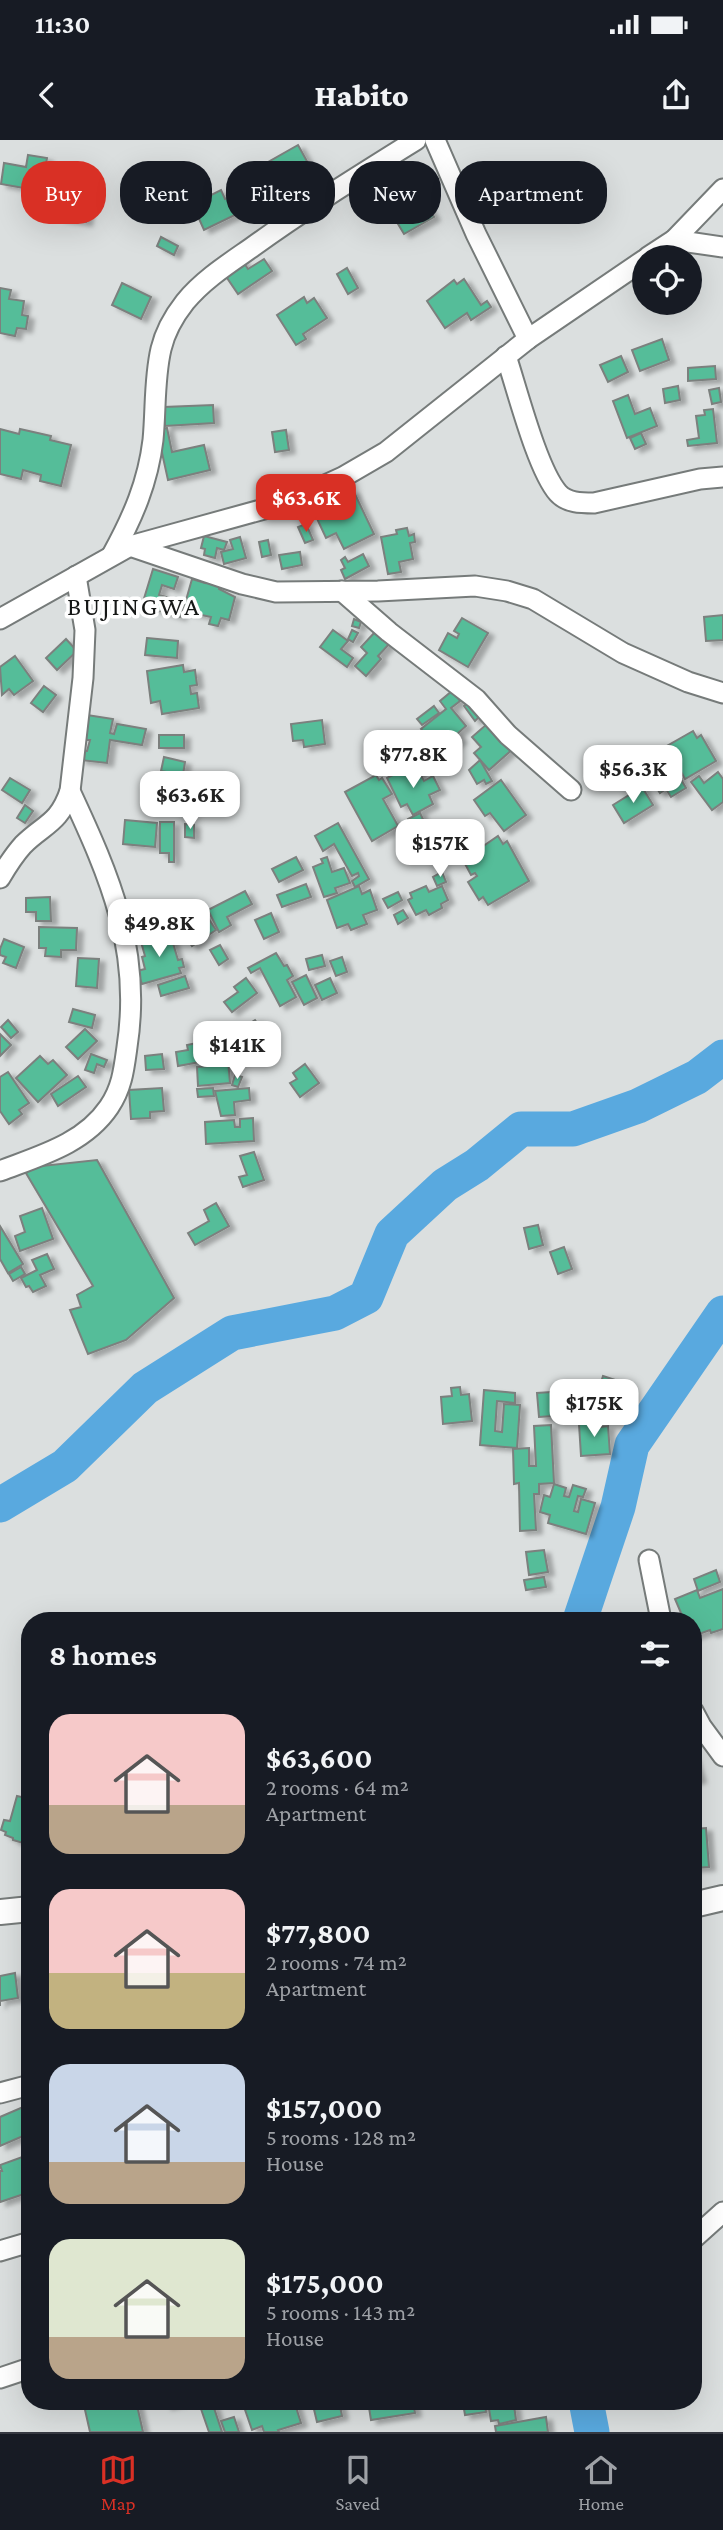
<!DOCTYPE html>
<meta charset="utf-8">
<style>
body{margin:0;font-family:"Crimson Pro",serif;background:#242831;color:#f1f3f6;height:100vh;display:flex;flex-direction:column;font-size:26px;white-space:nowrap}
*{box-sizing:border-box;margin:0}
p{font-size:23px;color:#9ea1a6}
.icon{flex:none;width:38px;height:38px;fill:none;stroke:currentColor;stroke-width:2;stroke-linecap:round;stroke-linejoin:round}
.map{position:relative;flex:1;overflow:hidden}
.drawer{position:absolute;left:21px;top:1472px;width:681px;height:798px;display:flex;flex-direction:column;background:#171b24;border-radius:28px;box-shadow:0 7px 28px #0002}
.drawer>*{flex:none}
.guide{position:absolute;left:21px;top:21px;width:682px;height:63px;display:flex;gap:14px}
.controls{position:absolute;left:632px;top:105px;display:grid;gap:14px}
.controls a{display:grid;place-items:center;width:70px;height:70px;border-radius:50%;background:#171b24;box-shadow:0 7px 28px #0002;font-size:35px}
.price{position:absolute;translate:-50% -60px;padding:0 16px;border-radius:14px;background:#fff;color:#222;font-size:23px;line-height:46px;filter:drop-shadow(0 2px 4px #0008)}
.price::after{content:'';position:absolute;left:50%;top:42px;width:21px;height:16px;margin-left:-10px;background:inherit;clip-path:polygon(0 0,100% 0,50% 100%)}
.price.current{background:#d93025;color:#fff}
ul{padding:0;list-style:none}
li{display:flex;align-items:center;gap:21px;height:175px;padding:0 28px}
li span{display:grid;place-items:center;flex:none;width:196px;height:140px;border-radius:21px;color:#555}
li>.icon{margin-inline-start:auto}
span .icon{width:84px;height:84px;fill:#fffc;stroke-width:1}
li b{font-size:30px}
h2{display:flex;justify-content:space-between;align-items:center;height:84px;padding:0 28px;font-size:30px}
.pill{padding:0 24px;border-radius:28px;background:#171b24;box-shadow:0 7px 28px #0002;font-size:24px;line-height:63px}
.pill.current{background:#d93025;color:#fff}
.status{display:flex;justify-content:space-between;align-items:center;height:49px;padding:0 35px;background:#171b24;direction:ltr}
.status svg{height:19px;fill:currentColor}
header{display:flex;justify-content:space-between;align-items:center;height:91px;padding:0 28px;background:#171b24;font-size:32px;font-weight:800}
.tab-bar{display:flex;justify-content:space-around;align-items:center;height:98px;border-top:2px solid #363941;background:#171b24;font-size:19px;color:#9ea1a6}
.tab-bar a{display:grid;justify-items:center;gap:4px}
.tab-bar .current{color:#d93025}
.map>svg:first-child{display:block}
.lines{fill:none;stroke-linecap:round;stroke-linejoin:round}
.river{stroke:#59a9df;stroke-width:35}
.building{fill:#54bd99;stroke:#7c807e;stroke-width:2;filter:url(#shadow)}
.minor-casing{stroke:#767b7a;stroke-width:23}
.tertiary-casing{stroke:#767b7a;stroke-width:28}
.minor{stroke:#fff;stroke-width:19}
.tertiary{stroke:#fff;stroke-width:24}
.labels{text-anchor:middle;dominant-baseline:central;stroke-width:7;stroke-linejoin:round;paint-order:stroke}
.quarter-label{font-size:26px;letter-spacing:2px;fill:#151716;stroke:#fff}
</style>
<div class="status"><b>11:30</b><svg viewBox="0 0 49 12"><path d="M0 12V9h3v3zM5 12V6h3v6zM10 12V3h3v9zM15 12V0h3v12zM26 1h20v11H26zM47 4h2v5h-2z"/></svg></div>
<header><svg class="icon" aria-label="back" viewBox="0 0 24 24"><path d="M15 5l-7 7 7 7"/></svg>Habito<svg class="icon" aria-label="share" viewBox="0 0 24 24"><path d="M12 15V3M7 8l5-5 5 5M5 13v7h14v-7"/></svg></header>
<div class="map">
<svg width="723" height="2292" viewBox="0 0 723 2292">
<defs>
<filter id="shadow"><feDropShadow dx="6" dy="3.5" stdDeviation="2" flood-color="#0004"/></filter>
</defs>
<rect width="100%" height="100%" fill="#dbdfdf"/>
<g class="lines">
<!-- river -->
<g class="river">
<polyline points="0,1365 65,1326 145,1248 232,1193 335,1173 366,1157 392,1094 445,1045 477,1025 521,989 573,989 638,966 697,937 723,917"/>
<polyline points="580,1480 618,1367 632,1305 723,1173"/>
<polyline points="586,2261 592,2292"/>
</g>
</g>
<!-- building -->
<g class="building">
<polygon points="298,5 314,34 299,42 296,37 275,48 263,25"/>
<polygon points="28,15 47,18 41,51 1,44 4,23 26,27"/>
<polygon points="221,50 225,59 232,56 239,73 204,90 196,72 201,70 197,62"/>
<polygon points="418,51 434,77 404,94 389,69"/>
<polygon points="61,63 88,68 86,82 59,78"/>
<polygon points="161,97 178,106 174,115 157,106"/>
<polygon points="264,119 272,131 238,154 223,132 242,120 248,129"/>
<polygon points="347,128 358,148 348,154 337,134"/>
<polygon points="464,139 481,165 487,161 491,167 471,180 467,173 445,188 427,161 454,140 457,144"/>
<polygon points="122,143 151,157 141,179 112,165"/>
<polygon points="0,148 11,150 9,159 24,161 22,175 28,176 26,189 17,188 15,196 0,193"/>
<polygon points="304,157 307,163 314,158 327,178 303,194 306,199 296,205 277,175"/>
<polygon points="662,199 669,220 640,231 632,210"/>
<polygon points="621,216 628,232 608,242 600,225"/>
<polygon points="715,226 716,239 688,241 688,228"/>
<polygon points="678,246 680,260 665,263 663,249"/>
<polygon points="719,248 721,262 712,264 709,250"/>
<polygon points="628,255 635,274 650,268 657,286 627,298 613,261"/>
<polygon points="213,265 214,283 165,286 164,267"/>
<polygon points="713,269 717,303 688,306 687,300 699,298 696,276 705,275 704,270"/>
<polygon points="167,288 172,312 204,305 210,330 168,340 157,290"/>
<polygon points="0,289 19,294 20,289 51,296 50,300 71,305 61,346 40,341 41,335 23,330 21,339 0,334"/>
<polygon points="286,290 289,310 275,312 272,292"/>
<polygon points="641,293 646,304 635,309 630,298"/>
<polygon points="353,350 374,394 344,409 336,393 326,398 313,370"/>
<polygon points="306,384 313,400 305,403 298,387"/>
<polygon points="407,388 409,396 414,394 415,402 410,403 413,419 399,422 401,432 388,434 381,397 397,394 396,390"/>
<polygon points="204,396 227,402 224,410 217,408 215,418 204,415 205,409 201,408"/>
<polygon points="240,397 246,418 224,424 221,412 233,409 230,400"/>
<polygon points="268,400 271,415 262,417 259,402"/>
<polygon points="300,412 302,425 282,429 279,415"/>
<polygon points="363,414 369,426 345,439 341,430 345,428 341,420 345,417 348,422"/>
<polygon points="153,429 178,437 174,449 162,445 159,455 185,462 180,477 142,465"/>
<polygon points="207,437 221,441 219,449 235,457 229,480 221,478 218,486 209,484 211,477 183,471 192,439 205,443"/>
<polygon points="723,475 723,500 706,501 704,477"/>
<polygon points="462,478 488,493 468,527 439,510 448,493 457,498 459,494 454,491"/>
<polygon points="354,479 361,482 359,488 352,486"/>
<polygon points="333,490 348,501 341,509 353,518 347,527 320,507"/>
<polygon points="352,490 358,493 353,502 348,499"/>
<polygon points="376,491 390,503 378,516 381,519 366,536 355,526 367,513 361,507"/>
<polygon points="147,498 178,501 177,518 145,515"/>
<polygon points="66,499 77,511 57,530 46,518"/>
<polygon points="15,516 33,541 14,555 9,549 2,555 0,527"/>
<polygon points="183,525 184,532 195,530 197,545 190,546 191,554 197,553 199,568 162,574 160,561 151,563 147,531"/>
<polygon points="44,546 56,555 43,572 31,563"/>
<polygon points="452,551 460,561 451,568 466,586 457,594 461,599 442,615 421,589 446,569 440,561"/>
<polygon points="469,562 480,576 475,581 464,566"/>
<polygon points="434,566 439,573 422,585 417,579"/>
<polygon points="87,575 113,579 110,593 114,594 117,584 146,589 142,605 110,600 107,623 80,620 82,611 87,611 90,600 85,600"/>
<polygon points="322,580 325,604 304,607 303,600 293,601 291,584"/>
<polygon points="487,584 514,608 489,630 474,613 481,607 472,597"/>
<polygon points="693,591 697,598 701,595 716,621 685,639 667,606"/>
<rect x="159" y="595" width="25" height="13"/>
<polygon points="164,617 185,622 183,635 161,631"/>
<polygon points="652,619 654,624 662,619 671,634 676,631 686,648 671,657 666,649 660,653 642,625"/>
<polygon points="480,620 492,641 486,644 484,640 477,644 469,630"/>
<polygon points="417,628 424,641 433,636 440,650 429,655 433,664 413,675 407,664 401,667 387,638 404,629 407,634"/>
<polygon points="718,632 723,639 723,662 712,670 691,642 699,636 704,643"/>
<polygon points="376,635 379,640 382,638 392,654 383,659 398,686 372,701 345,652"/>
<polygon points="10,638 30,650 22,663 2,650"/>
<polygon points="501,640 526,675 504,691 490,673 485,676 474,660"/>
<polygon points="642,647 653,665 624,683 613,665"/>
<polygon points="25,665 33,671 25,683 17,678"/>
<polygon points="420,673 429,692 417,698 408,679"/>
<polygon points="125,680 157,683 155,707 123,704"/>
<polygon points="160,682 174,682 174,722 169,722 169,713 160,713"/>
<polygon points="338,683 369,739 355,747 352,741 359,736 358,733 352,736 334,704 323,711 315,696"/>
<polygon points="185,684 194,685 194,698 185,697"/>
<polygon points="498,696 503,704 507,701 529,741 488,765 483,757 479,760 468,742 477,736 475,733 471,735 463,720"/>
<polygon points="296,717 303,730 279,742 272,729"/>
<polygon points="327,717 332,732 344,728 350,743 335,748 337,753 324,757 313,727 323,723 321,719"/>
<polygon points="442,732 446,742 437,746 433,737"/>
<polygon points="306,744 311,757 282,767 277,755"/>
<polygon points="359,746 362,754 370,750 377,770 363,775 367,784 351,790 348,784 337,788 327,760"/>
<polygon points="426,746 429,752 442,746 448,760 441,764 442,768 429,775 426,770 416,775 408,760 412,758 410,753"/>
<polygon points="245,751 252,764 227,777 231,785 219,792 208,770"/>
<polygon points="398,752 402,760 388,768 383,759"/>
<polygon points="50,757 51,781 36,781 36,772 26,772 26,758"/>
<polygon points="203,770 216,790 192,806 179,786"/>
<polygon points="403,770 408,778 398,784 394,775"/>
<polygon points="271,773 279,792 264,799 255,780"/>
<polygon points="39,787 77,788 76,810 61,810 61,817 45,816 46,808 39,808"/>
<polygon points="170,793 178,820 182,819 184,827 179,828 181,833 142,844 137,831 145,829 142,817 145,816 141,802"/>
<polygon points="4,799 24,807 16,828 3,823 6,817 0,815 0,809"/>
<polygon points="220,805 228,819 219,825 210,810"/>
<polygon points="276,813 284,826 287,825 293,836 287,840 296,857 280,866 260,828 251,833 248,828"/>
<polygon points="322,815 325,826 309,830 306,819"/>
<polygon points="342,817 347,832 336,836 330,821"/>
<polygon points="78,818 99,819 97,848 76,846"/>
<polygon points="306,835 317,858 304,865 292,842"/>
<polygon points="185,836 189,848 161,856 158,845"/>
<polygon points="246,838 257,853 232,872 224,862 238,852 234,847"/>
<polygon points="330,838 337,853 322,860 315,845"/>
<polygon points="73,869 95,875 92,888 69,882"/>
<polygon points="8,880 18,892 11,898 1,887"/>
<polygon points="255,880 266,897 248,909 236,892"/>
<polygon points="85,889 97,901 78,919 66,907"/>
<polygon points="0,894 11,905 0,916"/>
<polygon points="207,901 211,920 178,926 176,912 188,910 187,905"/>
<polygon points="91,914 107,920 104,927 97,924 94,933 85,930"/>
<polygon points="162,914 164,929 146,930 145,916"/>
<polygon points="40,916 48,924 53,920 67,935 38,962 16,938"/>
<polygon points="228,920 230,943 198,946 197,927 223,925 223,921"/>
<polygon points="305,924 319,943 300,957 290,943 297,939 293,933"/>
<polygon points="8,932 29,963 19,970 22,974 9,984 0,971 0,937"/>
<polygon points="235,935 242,937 238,947 232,945"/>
<polygon points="78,936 86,947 58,966 51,954"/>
<polygon points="162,948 164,971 150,972 150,978 131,979 129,950"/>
<polygon points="213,948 214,956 198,957 197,949"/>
<polygon points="249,948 250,960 234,962 235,975 221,976 215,951"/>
<polygon points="253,978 254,1001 206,1004 205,982 234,980 235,987 240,987 240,979"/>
<polygon points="254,1012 264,1040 243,1047 239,1037 247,1035 240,1016"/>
<polygon points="97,1020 174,1158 126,1200 88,1214 70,1170 81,1167 77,1155 93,1146 23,1028"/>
<polygon points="216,1063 229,1086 195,1105 188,1093 209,1081 204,1070"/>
<polygon points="42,1068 53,1099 20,1111 15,1096 25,1092 20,1076"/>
<polygon points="538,1085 543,1105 529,1109 524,1088"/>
<polygon points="0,1086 23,1124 8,1133 0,1119"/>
<polygon points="564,1107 572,1129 558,1134 550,1112"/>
<polygon points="47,1114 54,1129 40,1135 46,1146 33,1152 29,1146 26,1147 21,1138 37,1130 32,1120"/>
<polygon points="21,1127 25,1134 13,1141 9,1134"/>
<polygon points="603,1236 627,1244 620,1266 607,1262 610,1253 599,1249"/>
<polygon points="460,1247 461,1255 469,1254 472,1281 443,1284 441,1257 452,1256 451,1248"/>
<polygon points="484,1250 515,1253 515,1263 497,1261 495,1291 502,1292 504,1264 520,1265 517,1308 480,1305"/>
<polygon points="551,1252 553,1276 539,1277 537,1253"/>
<polygon points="600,1279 600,1287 608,1286 610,1314 581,1316 579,1284 588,1284 588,1280"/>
<polygon points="551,1285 554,1343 539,1344 539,1354 534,1354 536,1390 520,1391 519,1343 514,1344 513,1309 529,1308 529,1326 536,1326 534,1286"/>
<polygon points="554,1344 566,1348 564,1356 569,1357 573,1345 586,1349 583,1357 578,1356 574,1371 578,1372 581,1359 595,1363 586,1394 548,1383 550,1375 540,1372 544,1355 550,1357"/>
<polygon points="544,1410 548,1432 529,1435 526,1412"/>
<polygon points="716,1430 720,1442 698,1451 694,1439"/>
<polygon points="544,1437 546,1447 526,1450 524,1440"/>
<polygon points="723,1449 723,1489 711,1493 710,1490 693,1496 693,1480 684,1480 675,1459 697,1450 700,1458"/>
<polygon points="693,1616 700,1639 693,1641"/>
<polygon points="17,1656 30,1659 30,1705 13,1700 13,1698 5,1695 6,1692 1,1690 4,1680 10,1681"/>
<polygon points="706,1688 709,1727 693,1728 693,1689"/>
<polygon points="15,1833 18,1858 0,1861 0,1866 0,1836"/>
<polygon points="30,1964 30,1993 0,2006 0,1977"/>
<polygon points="28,2015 30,2052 0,2062 0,2031 2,2031 0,2025"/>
<polygon points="83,2261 136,2261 143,2292 90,2292"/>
<polygon points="165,2261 184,2261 166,2266"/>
<polygon points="242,2261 294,2261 301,2283 278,2290 279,2292 264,2292 262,2286 252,2290"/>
<polygon points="312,2261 339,2261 342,2276 317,2282"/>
<polygon points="368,2261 413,2261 415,2273 371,2280"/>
<polygon points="485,2261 486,2272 465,2275 463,2263"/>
<polygon points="213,2265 222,2292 209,2292 201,2269"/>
<polygon points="514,2265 516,2280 499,2284 498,2280 491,2281 489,2269"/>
<polygon points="234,2277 239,2292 225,2292 221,2281"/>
<polygon points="546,2277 548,2292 496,2292 495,2286"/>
</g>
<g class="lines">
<defs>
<g id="minor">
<polyline points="435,0 476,94 528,199"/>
<polyline points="674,100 723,107"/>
<polyline points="648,117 674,100 723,49"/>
<path d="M506,216C517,249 537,329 558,353C567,363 581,363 594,363L700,339L723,337"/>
<polyline points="130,406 242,444 276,452 378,451 475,446 507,451 533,459 623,513 688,542 723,553"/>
<path d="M112,415C133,377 148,342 153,300C156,269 154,239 161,209C165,192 174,176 185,162C203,140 228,124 251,108C305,69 360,35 416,0"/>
<polyline points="342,451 389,492 476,559 508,595 571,650"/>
<polyline points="0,479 130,406 286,363 343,337 386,312 528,199 644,120"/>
<path d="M0,738C7,726 14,715 23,705C44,684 59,684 70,651L83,538L85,490L76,436"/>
<path d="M0,1031C39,1016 84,1004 109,967C122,948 124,929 127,907C142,810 110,737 70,651"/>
<polyline points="649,1420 661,1480"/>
<polyline points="693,1571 701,1586 723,1616"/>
<polyline points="0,1953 30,1945"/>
<polyline points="693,2099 723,2072"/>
<polyline points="0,2111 30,2102"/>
<polyline points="0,2238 30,2228"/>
</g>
<g id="tertiary">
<polyline points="693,1765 723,1758"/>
<polyline points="0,1772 30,1769"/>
</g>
</defs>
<!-- minor casing -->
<use href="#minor" class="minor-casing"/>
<!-- tertiary casing -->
<use href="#tertiary" class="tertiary-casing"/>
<!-- minor -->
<use href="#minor" class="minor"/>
<!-- tertiary -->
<use href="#tertiary" class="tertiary"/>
</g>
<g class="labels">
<!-- quarter labels -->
<g class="quarter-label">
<text x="134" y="466">BUJINGWA</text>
</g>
</g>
</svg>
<div class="controls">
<a><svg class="icon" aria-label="locate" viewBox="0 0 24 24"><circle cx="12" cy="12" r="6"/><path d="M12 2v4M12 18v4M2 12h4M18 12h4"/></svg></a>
</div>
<b class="price current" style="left:306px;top:394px">$63.6K</b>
<b class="price" style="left:413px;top:650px">$77.8K</b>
<b class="price" style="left:633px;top:665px">$56.3K</b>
<b class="price" style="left:190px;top:691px">$63.6K</b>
<b class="price" style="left:440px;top:739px">$157K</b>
<b class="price" style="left:159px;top:819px">$49.8K</b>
<b class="price" style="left:237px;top:941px">$141K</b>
<b class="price" style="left:594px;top:1299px">$175K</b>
<div class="guide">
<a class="pill current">Buy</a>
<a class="pill">Rent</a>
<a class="pill">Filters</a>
<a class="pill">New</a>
<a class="pill">Apartment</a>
</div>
<section class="drawer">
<h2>8 homes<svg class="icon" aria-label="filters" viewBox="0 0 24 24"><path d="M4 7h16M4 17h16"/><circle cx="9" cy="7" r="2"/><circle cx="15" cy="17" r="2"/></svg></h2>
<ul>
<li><span style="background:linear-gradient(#f6c9c9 65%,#b9a48a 0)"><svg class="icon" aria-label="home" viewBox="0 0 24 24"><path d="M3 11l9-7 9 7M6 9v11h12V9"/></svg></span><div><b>$63,600</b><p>2 rooms · 64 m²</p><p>Apartment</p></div></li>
<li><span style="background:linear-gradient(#f6c9c9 60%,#c2b280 0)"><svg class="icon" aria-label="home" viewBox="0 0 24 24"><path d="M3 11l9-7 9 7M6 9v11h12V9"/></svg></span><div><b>$77,800</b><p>2 rooms · 74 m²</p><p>Apartment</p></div></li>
<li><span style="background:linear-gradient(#c9d6e8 70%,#b9a48a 0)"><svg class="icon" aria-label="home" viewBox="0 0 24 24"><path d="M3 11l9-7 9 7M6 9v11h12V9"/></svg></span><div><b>$157,000</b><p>5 rooms · 128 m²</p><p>House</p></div></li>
<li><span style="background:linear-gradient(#dfe7d0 70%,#b9a48a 0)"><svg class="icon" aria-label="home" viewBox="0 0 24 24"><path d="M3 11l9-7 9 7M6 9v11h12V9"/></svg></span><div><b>$175,000</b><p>5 rooms · 143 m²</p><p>House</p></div></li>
</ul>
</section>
</div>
<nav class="tab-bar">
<a class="current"><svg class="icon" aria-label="map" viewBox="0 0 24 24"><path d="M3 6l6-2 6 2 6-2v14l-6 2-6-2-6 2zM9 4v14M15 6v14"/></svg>Map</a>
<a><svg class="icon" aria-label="saved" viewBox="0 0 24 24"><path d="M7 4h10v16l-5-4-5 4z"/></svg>Saved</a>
<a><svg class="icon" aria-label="home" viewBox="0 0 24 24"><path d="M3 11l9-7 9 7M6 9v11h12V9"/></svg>Home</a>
</nav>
